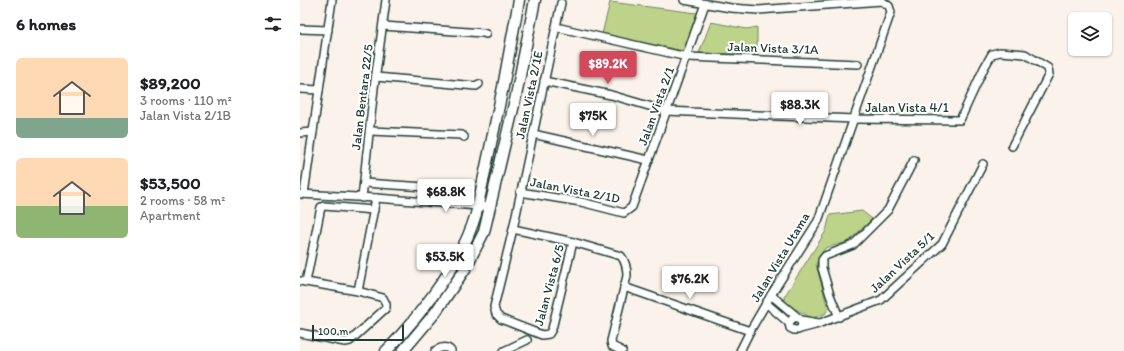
<!DOCTYPE html>
<meta charset="utf-8">
<style>
body{margin:0;font-family:Itim,sans-serif;background:#f2f2f2;color:#202124;height:100vh;display:flex;flex-direction:column;font-size:15px;white-space:nowrap}
*{box-sizing:border-box;margin:0}
p{font-size:13px;color:#757577}
.icon{flex:none;width:22px;height:22px;fill:none;stroke:currentColor;stroke-width:2;stroke-linecap:round;stroke-linejoin:round}
.map{position:relative;flex:1;overflow:hidden}
.panel{display:flex;flex-direction:column;background:#fff;width:300px}
.panel>*{flex:none}
.buttons{position:absolute;left:768px;top:12px;display:grid;gap:8px}
.buttons a{display:grid;place-items:center;width:44px;height:44px;border-radius:6px;background:#fff;box-shadow:0 1px 3px #0004;font-size:20px}
.scale{position:absolute;left:12px;bottom:10px;width:92px;box-sizing:border-box;padding-left:4px;border:2px solid #1f3d34;border-top:0;font-size:11px;line-height:14px;white-space:nowrap;color:#1f3d34;-webkit-text-stroke:3px #fff;paint-order:stroke}
.price{position:absolute;translate:-50% -34px;padding:0 9px;border-radius:4px;background:#fff;color:#222;font-size:13px;line-height:26px;filter:drop-shadow(0 1px 2px #0008)}
.price::after{content:'';position:absolute;left:50%;top:24px;width:12px;height:9px;margin-left:-6px;background:inherit;clip-path:polygon(0 0,100% 0,50% 100%)}
.price.selected{background:#d1495b;color:#fff}
ul{padding:0;list-style:none}
li{display:flex;align-items:center;gap:12px;height:100px;padding:0 16px}
li span{display:grid;place-items:center;flex:none;width:112px;height:80px;border-radius:6px;color:#555}
li>.icon{margin-inline-start:auto}
span .icon{width:48px;height:48px;fill:#fffc;stroke-width:1}
li b{font-size:17px}
h2{display:flex;justify-content:space-between;align-items:center;height:48px;padding:0 16px;font-size:17px}
main{display:flex;flex:1;min-height:0}
.map>svg:first-child{display:block}
.green{fill:#bdd389;stroke:#6e885e}
.lines{fill:none;stroke-linecap:round;stroke-linejoin:round}
.street-casing{stroke:#1f3d34;stroke-width:10}
.secondary-casing{stroke:#1f3d34;stroke-width:13}
.street{stroke:#fff;stroke-width:7}
.secondary{stroke:#fff;stroke-width:10}
.labels{text-anchor:middle;dominant-baseline:central;stroke-width:4;stroke-linejoin:round;paint-order:stroke}
.street-label{font-size:13px;fill:#1f3d34;stroke:#fff}
</style>
<main>
<section class="panel">
<h2>6 homes<svg class="icon" aria-label="filters" viewBox="0 0 24 24"><path d="M4 7h16M4 17h16"/><circle cx="9" cy="7" r="2"/><circle cx="15" cy="17" r="2"/></svg></h2>
<ul>
<li><span style="background:linear-gradient(#ffd9b3 75%,#7fa58c 0)"><svg class="icon" aria-label="home" viewBox="0 0 24 24"><path d="M3 11l9-7 9 7M6 9v11h12V9"/></svg></span><div><b>$89,200</b><p>3 rooms · 110 m²</p><p>Jalan Vista 2/1B</p></div></li>
<li><span style="background:linear-gradient(#ffd9b3 60%,#8fb573 0)"><svg class="icon" aria-label="home" viewBox="0 0 24 24"><path d="M3 11l9-7 9 7M6 9v11h12V9"/></svg></span><div><b>$53,500</b><p>2 rooms · 58 m²</p><p>Apartment</p></div></li>
</ul>
</section>
<div class="map">
<svg width="824" height="351" viewBox="0 0 824 351">
<rect width="100%" height="100%" fill="#fbf3eb"/>
<filter id="ink" filterUnits="userSpaceOnUse"><feTurbulence type="fractalNoise" baseFrequency=".025" numOctaves="2"/><feDisplacementMap in="SourceGraphic" scale="8" xChannelSelector="R" yChannelSelector="G"/><feConvolveMatrix kernelMatrix="1 2 1 2 8 2 1 2 1" color-interpolation-filters="sRGB"/></filter>
<g filter="url(#ink)">
<!-- green -->
<g class="green">
<polygon points="310,2 397,13 384,51 302,34"/>
<polygon points="411,22 447,29 457,27 457,55 399,53"/>
<polygon points="562,211 572,219 548,242 525,248 516,264 528,309 525,314 512,318 486,304 484,297 526,231 530,215"/>
</g>
<g class="lines">
<defs>
<g id="street">
<polyline points="384,0 431,8 458,10 582,1 589,6 591,12 518,221 471,295 450,331 440,351"/>
<polyline points="261,3 213,229 194,307 196,314 201,319 242,335 249,334 252,329 273,242"/>
<polyline points="83,26 183,33 186,34"/>
<polyline points="256,27 387,57 558,64"/>
<polyline points="0,29 28,30"/>
<polyline points="76,77 176,86 179,84"/>
<polyline points="244,81 311,95 366,111 554,119 660,120 684,68 692,54 700,52 725,54 748,68 749,74 712,146"/>
<polyline points="0,89 19,90"/>
<polyline points="70,131 162,135 164,137"/>
<polyline points="0,133 13,132"/>
<polyline points="233,134 348,160"/>
<polyline points="64,183 156,189"/>
<polyline points="220,192 281,202 324,213 332,207 405,4"/>
<polyline points="0,194 76,198 191,207"/>
<polyline points="4,194 32,0"/>
<polyline points="62,198 74,88 86,0"/>
<path d="M213,229L273,242L321,256C326,262 327,268 327,276L311,341L312,346L322,351"/>
<polyline points="0,281 58,291 83,298 86,304 86,308 50,341 45,342 0,333"/>
<polyline points="6,282 21,207 24,206 74,210"/>
<polyline points="324,287 450,331"/>
<polyline points="58,291 76,198"/>
<polyline points="471,295 501,320 502,327 498,330 494,330 490,328 489,323 492,319 497,317"/>
<polyline points="466,303 489,323"/>
<polyline points="539,317 530,295 522,268 522,260 525,256 553,245 588,210 614,160"/>
<polyline points="501,320 519,323"/>
<polyline points="500,329 515,325 581,300 642,244 683,164"/>
<path d="M135,351C140,347 147,346 151,351"/>
<polyline points="204,351 227,340"/>
</g>
<g id="secondary">
<path d="M86,351C96,342 104,331 113,321C139,289 164,254 176,214L203,87L219,0"/>
<polyline points="103,351 135,313 165,269 184,232 216,96 235,0"/>
</g>
</defs>
<!-- street casing -->
<use href="#street" class="street-casing"/>
<!-- secondary casing -->
<use href="#secondary" class="secondary-casing"/>
<!-- street -->
<use href="#street" class="street"/>
<!-- secondary -->
<use href="#secondary" class="secondary"/>
</g>
</g>
<g class="labels">
<!-- street labels -->
<g class="street-label">
<text transform="translate(473 48) rotate(2)">Jalan Vista 3/1A</text>
<text transform="translate(229 95) rotate(-78)">Jalan Vista 2/1E</text>
<text transform="translate(62 97) rotate(-83)">Jalan Bentara 22/5</text>
<text transform="translate(356 106) rotate(-70)">Jalan Vista 2/1</text>
<text x="607" y="107">Jalan Vista 4/1</text>
<text transform="translate(275 190) rotate(11)">Jalan Vista 2/1D</text>
<text transform="translate(480 257) rotate(-59)">Jalan Vista Utama</text>
<text transform="translate(602 262) rotate(-43)">Jalan Vista 5/1</text>
<text transform="translate(249 285) rotate(-75)">Jalan Vista 6/5</text>
</g>
</g>
</svg>
<div class="buttons">
<a><svg class="icon" aria-label="layers" viewBox="0 0 24 24"><path d="M12 4l9 5-9 5-9-5zM3 14l9 5 9-5"/></svg></a>
</div>
<div class="scale">100 m</div>
<b class="price selected" style="left:308px;top:85px">$89.2K</b>
<b class="price" style="left:500px;top:126px">$88.3K</b>
<b class="price" style="left:293px;top:137px">$75K</b>
<b class="price" style="left:146px;top:213px">$68.8K</b>
<b class="price" style="left:145px;top:278px">$53.5K</b>
<b class="price" style="left:390px;top:300px">$76.2K</b>
</div>
</main>
